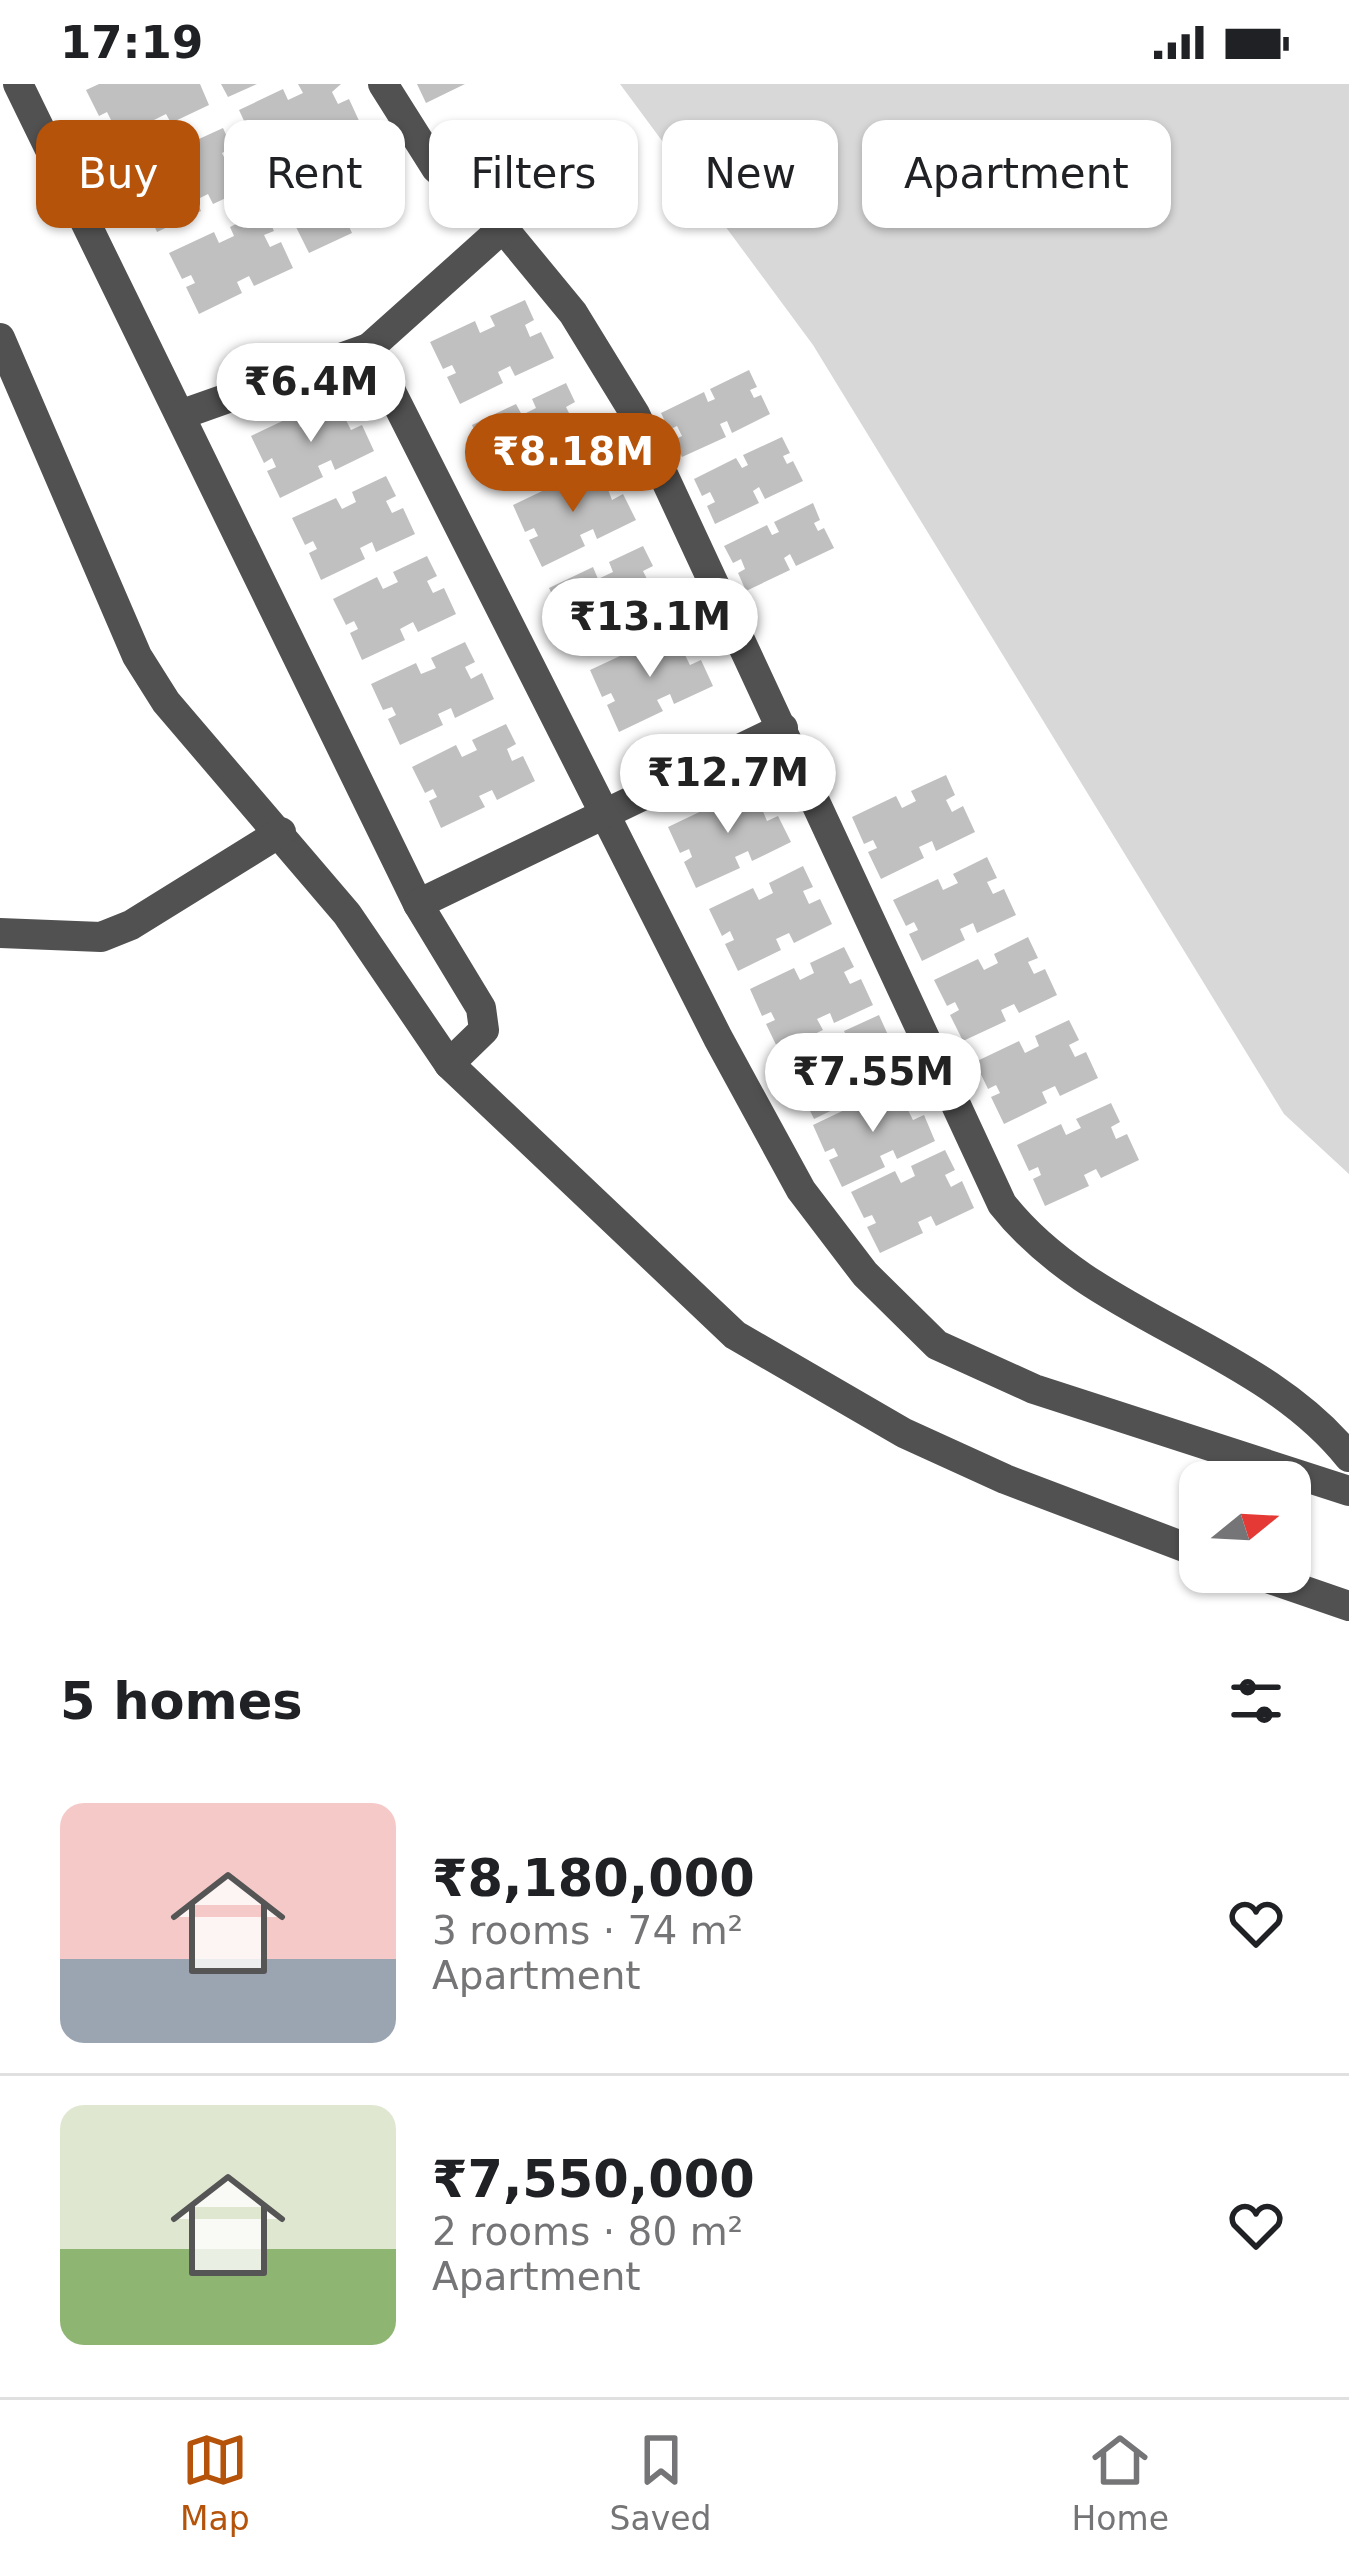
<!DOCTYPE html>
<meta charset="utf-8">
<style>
body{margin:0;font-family:"DejaVu Sans",sans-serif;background:#f6f6f6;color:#202124;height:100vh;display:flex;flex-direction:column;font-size:45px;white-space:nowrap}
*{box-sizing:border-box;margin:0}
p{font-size:39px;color:#757577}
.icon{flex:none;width:66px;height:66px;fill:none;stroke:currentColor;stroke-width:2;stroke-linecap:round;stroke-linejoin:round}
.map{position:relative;height:1545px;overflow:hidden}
.panel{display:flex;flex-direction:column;background:#fff;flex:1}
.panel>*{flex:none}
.guide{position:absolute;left:36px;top:36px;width:1278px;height:108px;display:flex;gap:24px}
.needle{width:78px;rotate:72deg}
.tools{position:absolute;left:1179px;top:1377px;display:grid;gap:24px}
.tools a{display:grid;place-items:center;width:132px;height:132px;border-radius:24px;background:#fff;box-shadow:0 3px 9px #0004;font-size:60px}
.price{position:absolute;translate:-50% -102px;padding:0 27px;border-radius:42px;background:#fff;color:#222;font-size:39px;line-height:78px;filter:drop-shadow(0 3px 6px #0008)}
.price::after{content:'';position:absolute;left:50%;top:72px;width:36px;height:27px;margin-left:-18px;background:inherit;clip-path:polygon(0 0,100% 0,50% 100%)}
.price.current{background:#b45309;color:#fff}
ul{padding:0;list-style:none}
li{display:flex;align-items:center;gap:36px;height:300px;padding:0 60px}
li+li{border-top:3px solid #e0e0e0}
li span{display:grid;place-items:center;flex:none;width:336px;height:240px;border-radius:24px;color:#555}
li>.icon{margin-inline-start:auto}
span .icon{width:144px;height:144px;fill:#fffc;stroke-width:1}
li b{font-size:51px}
h2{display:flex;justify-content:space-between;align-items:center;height:144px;padding:0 60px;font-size:51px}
.pill{padding:0 42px;border-radius:24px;background:#fff;box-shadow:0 3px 9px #0004;font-size:42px;line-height:108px}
.pill.current{background:#b45309;color:#fff}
.status{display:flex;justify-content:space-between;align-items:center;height:84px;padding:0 60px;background:#fff;direction:ltr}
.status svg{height:33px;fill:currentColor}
.tab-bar{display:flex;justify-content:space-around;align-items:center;height:168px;border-top:3px solid #e0e0e0;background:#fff;font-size:33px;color:#757577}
.tab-bar a{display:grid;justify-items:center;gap:6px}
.tab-bar .current{color:#b45309}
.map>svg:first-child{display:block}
.green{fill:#d8d8d8}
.building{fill:#c0c0c0}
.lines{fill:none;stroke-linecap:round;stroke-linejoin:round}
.minor{stroke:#515151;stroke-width:30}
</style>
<div class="status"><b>17:19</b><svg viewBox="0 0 49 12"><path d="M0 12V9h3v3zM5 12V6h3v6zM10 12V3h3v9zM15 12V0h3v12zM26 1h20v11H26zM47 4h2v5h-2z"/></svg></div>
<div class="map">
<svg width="1349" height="1545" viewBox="0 0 1349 1545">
<rect width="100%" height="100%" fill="#fff"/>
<!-- green -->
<polygon class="green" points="620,0 1349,0 1349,1090 1284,1030 813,261"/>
<!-- building -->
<g class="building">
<polygon points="99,0 200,0 209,21 171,39 166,30 154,36 159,47 115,67 103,40 111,36 107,28 99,32 86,6"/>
<polygon points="221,0 257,0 228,13"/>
<polygon points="298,0 341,0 332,8 338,20 349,15 361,41 323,59 318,50 306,56 311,67 267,87 255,60 263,56 260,48 251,52 239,26 283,5 288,16 303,9"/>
<polygon points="417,0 465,0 426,19"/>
<polygon points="223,44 232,64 222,69 228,81 239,76 252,102 213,120 208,110 196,116 201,127 157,148 145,121 153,117 149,109 141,113 129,86 173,65 178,77 193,70 188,60"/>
<polygon points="374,66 384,86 374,91 379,103 390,97 403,123 364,142 359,132 347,138 352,149 309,169 296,143 305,139 301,130 292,134 280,108 324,87 329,98 344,92 339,82"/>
<polygon points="264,126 274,147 264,151 270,163 281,158 293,184 254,202 249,192 237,198 242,209 199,230 186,203 195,199 191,191 182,195 169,169 214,148 219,159 234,152 230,143"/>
<polygon points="525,216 534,236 525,241 530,253 541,248 554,274 515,292 510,282 498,288 503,299 460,320 447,293 456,289 452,281 443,285 430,258 475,237 480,249 495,242 490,232"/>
<polygon points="749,286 757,303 750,306 754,314 761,311 770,330 732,349 727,337 720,340 726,353 682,373 674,356 682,352 677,342 669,346 661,329 704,308 708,318 715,315 710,305"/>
<polygon points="566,299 575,318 566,323 572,335 583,330 595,356 556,374 552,365 539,371 544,381 501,402 488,375 497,372 493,363 484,367 472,341 516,320 522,331 536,324 532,315"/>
<polygon points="345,309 355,330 345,334 351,346 362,341 374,367 335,386 331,376 318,382 323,393 280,414 267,387 276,383 272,374 264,379 251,352 295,331 300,343 315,335 311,326"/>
<polygon points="782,353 790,369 783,372 787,380 793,377 803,397 765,415 759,403 753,407 759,419 715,440 707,422 715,418 710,408 702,412 694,395 736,374 742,384 748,381 743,371"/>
<polygon points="607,378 617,399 607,403 612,416 623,410 636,436 597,455 593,445 580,451 585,462 542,483 529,456 538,452 534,444 525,448 513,421 557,400 563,412 577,405 573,395"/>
<polygon points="386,392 396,412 386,417 392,429 403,424 415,450 376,468 372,458 360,464 365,475 321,496 309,469 317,465 313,457 305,461 292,434 336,414 342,425 356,418 352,408"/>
<polygon points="813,419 820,436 814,439 818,447 824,444 834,464 796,482 790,470 784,474 790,486 746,507 738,489 745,485 741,475 733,479 724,462 767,441 772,451 779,448 774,438"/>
<polygon points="643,462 653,482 643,487 649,499 660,494 672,519 633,538 629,528 616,534 621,545 578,566 565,539 574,535 570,526 562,531 549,504 593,483 598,495 613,488 609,478"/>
<polygon points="427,472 437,492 427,497 433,509 444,504 456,530 418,548 413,538 400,545 405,556 362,576 350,549 358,545 354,537 346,541 333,515 377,493 383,505 398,498 393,488"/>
<polygon points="685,544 694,564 684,569 690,581 701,576 713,602 674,620 670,610 657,616 663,627 619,648 607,621 615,617 611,609 602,613 590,586 635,565 640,577 655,570 650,560"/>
<polygon points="465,558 475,578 465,583 471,595 482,589 494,615 455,634 451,624 438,630 443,641 400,661 388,635 396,631 392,623 383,626 371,600 416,579 421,590 436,584 431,574"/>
<polygon points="506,640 516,660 507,665 512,677 523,672 535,697 497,716 492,706 479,712 485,723 441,744 429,717 437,713 433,705 425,709 412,683 456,661 462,673 477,666 472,656"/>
<polygon points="946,691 955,711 946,716 952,728 963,722 975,748 936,767 932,757 919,763 924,774 881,795 868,768 877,764 873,756 864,760 852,733 896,712 902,724 916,717 911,707"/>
<polygon points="762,700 771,721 762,725 767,737 778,732 791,758 752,777 748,767 735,773 740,784 696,804 684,778 692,773 689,765 680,769 668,743 712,722 718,733 732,726 727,717"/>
<polygon points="987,773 997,794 987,798 993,810 1004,805 1016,831 977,849 973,839 960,845 965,856 922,877 909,850 918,846 914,838 906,842 893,816 938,795 943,806 958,799 953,790"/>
<polygon points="803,782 813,803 803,807 809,820 820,815 832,840 794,859 789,849 776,855 781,866 738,887 725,860 734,856 730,847 722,852 709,825 753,804 759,816 773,809 769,799"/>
<polygon points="1028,853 1038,874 1028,878 1034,890 1045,885 1057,911 1019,929 1014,920 1001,926 1006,937 963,957 950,931 959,926 955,918 947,922 934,896 978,875 984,886 998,879 994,870"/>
<polygon points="844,863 854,883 844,888 850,900 861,895 873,921 834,939 830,929 817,935 823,946 779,967 766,940 775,936 771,928 762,932 750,905 794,884 800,896 814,889 810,879"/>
<polygon points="879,931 888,951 879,956 885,968 895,962 907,989 869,1007 864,997 852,1003 857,1014 814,1035 801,1008 809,1004 806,996 797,1000 785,973 829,952 834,964 849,957 844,947"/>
<polygon points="1069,936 1079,956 1069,961 1075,973 1086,968 1098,994 1060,1012 1055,1002 1042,1008 1047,1019 1004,1040 991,1013 1000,1009 996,1001 988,1005 975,978 1019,957 1025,969 1039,962 1035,952"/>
<polygon points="907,999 916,1019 907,1024 913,1036 924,1031 935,1057 897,1075 893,1066 880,1072 885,1083 842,1103 829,1076 838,1072 834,1064 825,1068 813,1041 857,1020 862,1032 877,1025 872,1015"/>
<polygon points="1111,1019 1120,1038 1111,1043 1116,1055 1127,1050 1139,1076 1101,1094 1096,1085 1084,1091 1089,1102 1045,1122 1033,1095 1041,1091 1038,1083 1029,1087 1017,1061 1061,1040 1066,1051 1081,1044 1076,1035"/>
<polygon points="945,1066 955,1086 945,1091 951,1103 962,1097 974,1124 936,1142 931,1132 918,1138 923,1149 880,1169 867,1143 876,1139 872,1131 864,1134 851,1108 895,1087 901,1099 915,1092 911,1082"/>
</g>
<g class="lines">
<!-- minor -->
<g class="minor">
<polyline points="18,0 418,820 481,924 484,946 449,980"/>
<path d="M383,0L436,84L503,144L573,229L635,330L1002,1120C1093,1236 1257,1259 1349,1373"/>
<polyline points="0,254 137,572 166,618 347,830 449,980 735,1251 904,1349 1005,1395 1200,1469"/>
<polyline points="369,264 503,144"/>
<polyline points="180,331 369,264 718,954 801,1106 865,1190 937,1261 1034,1305 1349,1407"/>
<polyline points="418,820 783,644"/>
<polyline points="0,849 101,853 131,841 281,748"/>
<polyline points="1250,1488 1349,1522"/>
</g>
</g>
</svg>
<div class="tools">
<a><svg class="needle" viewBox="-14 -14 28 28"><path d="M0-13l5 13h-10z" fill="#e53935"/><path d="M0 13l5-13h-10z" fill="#757577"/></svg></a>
</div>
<b class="price" style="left:311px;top:361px">₹6.4M</b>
<b class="price current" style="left:573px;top:431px">₹8.18M</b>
<b class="price" style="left:650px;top:596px">₹13.1M</b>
<b class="price" style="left:728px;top:752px">₹12.7M</b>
<b class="price" style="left:873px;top:1051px">₹7.55M</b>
<div class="guide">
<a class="pill current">Buy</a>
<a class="pill">Rent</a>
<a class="pill">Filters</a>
<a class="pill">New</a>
<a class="pill">Apartment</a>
</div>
</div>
<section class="panel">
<h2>5 homes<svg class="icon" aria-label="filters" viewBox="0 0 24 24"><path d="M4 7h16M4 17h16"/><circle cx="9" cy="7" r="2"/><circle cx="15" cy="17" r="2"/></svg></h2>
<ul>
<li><span style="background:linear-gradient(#f6c9c9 65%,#9aa5b1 0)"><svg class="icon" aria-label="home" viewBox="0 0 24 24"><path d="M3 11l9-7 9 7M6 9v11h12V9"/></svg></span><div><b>₹8,180,000</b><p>3 rooms · 74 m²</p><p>Apartment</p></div><svg class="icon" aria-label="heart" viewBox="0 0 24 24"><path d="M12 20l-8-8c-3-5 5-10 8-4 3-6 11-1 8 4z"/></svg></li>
<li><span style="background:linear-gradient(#dfe7d0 60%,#8fb573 0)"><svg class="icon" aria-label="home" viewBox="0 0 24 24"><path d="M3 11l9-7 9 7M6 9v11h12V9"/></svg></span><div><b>₹7,550,000</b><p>2 rooms · 80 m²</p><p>Apartment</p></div><svg class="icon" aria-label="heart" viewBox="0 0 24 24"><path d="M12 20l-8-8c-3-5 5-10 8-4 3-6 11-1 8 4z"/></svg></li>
</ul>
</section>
<nav class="tab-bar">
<a class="current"><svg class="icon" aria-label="map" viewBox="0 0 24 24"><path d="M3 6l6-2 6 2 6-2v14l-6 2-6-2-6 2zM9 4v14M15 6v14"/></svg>Map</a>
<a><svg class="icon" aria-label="saved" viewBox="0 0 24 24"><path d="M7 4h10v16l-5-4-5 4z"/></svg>Saved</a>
<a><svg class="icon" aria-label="home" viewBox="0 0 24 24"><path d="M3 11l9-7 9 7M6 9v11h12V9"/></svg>Home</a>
</nav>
